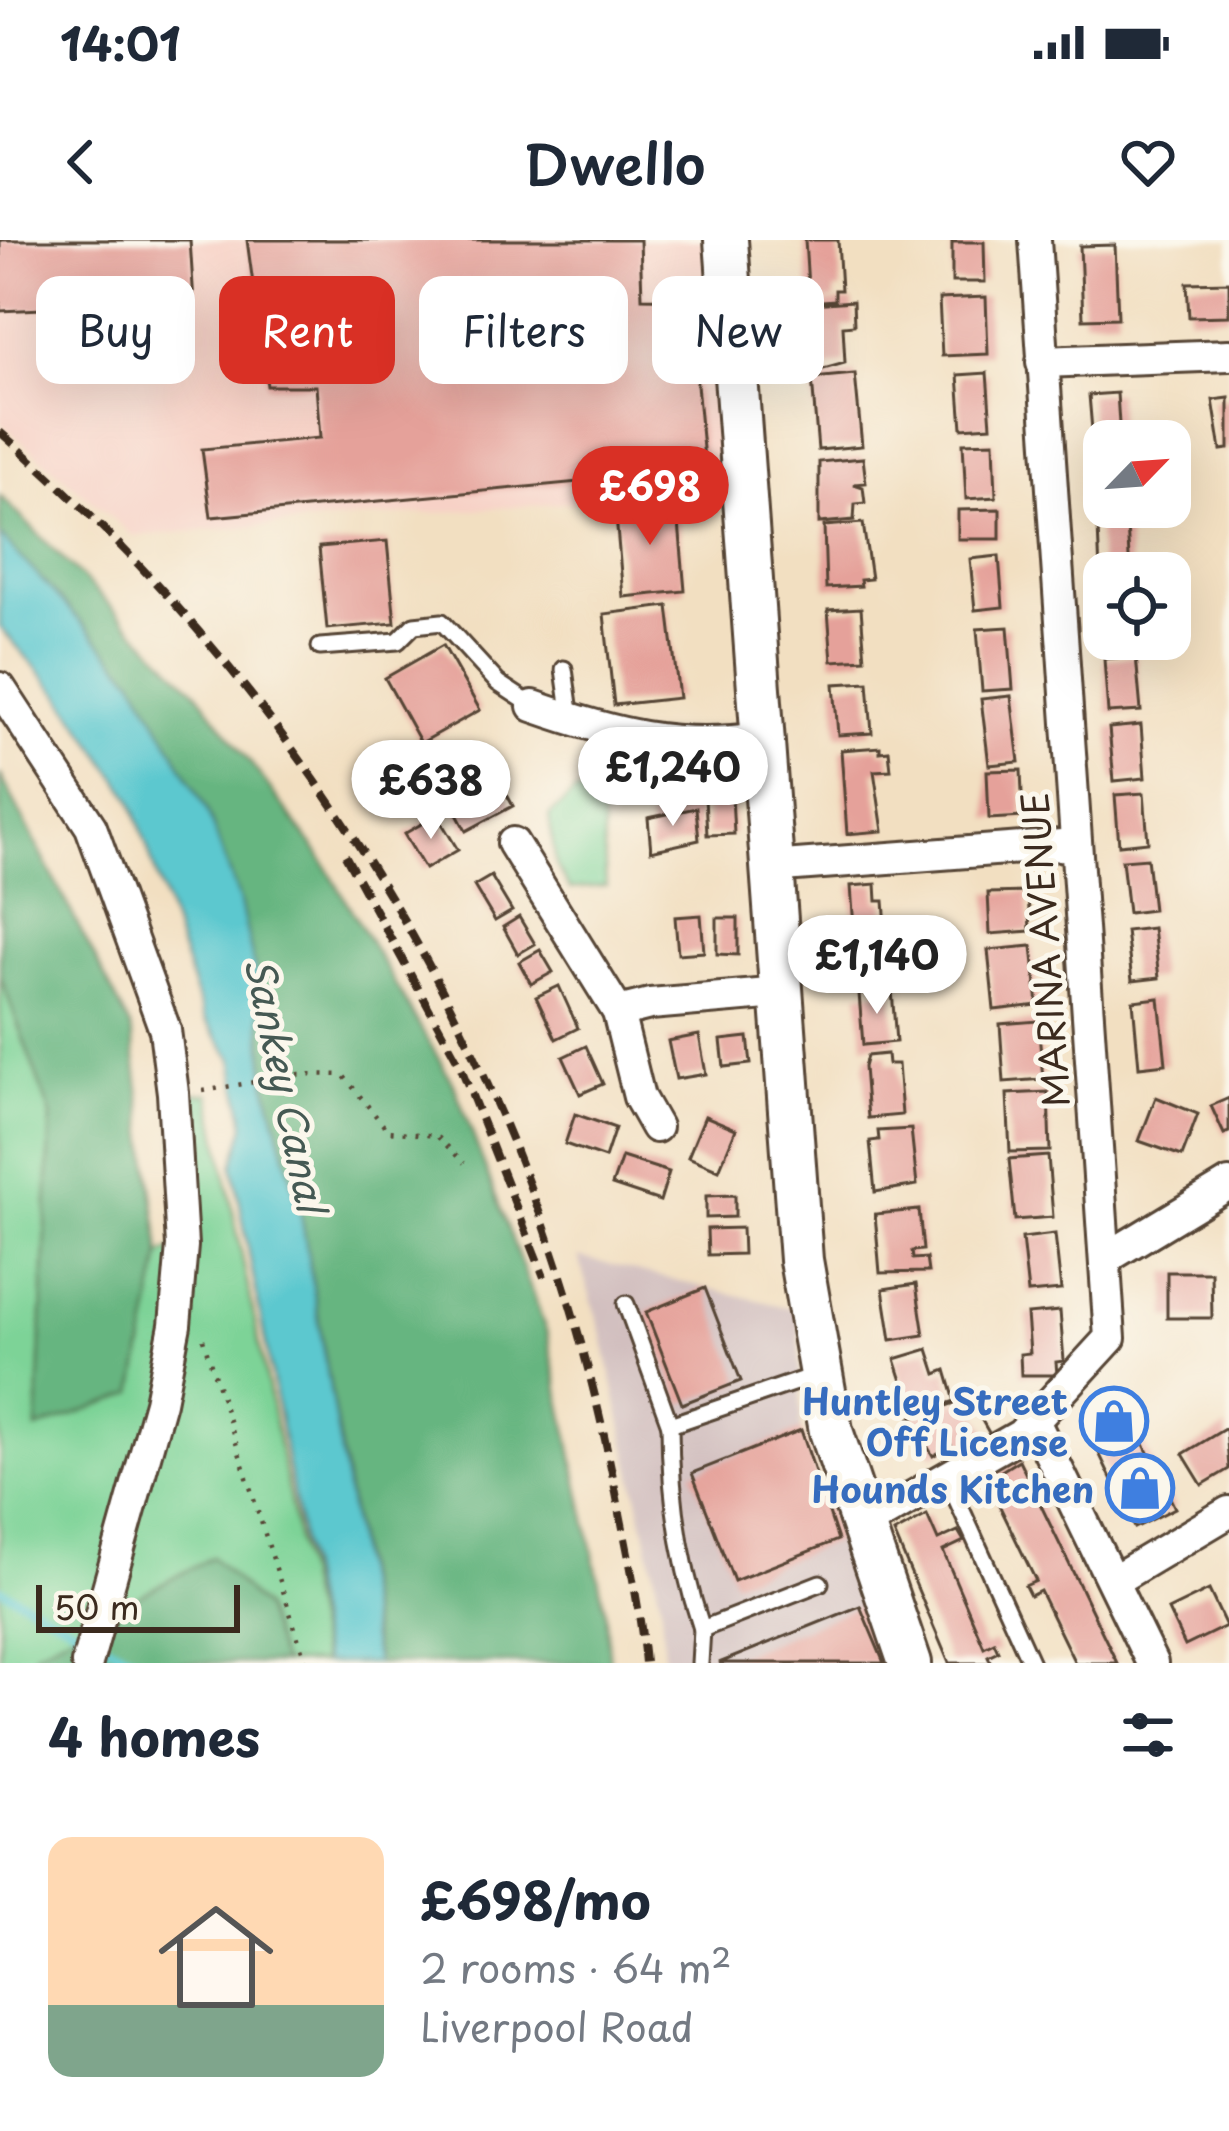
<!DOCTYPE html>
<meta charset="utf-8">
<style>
body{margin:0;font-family:"Playpen Sans",sans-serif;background:#f6f6f7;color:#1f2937;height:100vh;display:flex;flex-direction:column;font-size:45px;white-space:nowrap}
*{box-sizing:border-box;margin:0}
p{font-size:39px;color:#747a83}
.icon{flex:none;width:66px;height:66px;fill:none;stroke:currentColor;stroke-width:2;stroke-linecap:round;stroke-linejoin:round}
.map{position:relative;height:1423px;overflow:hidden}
.sheet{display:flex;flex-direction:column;background:#fff;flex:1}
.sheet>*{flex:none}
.guide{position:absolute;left:36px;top:36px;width:1158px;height:108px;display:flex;gap:24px}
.needle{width:78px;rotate:65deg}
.fabs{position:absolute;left:1083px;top:180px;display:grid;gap:24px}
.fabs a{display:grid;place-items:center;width:108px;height:108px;border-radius:24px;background:#fff;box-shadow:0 12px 48px #0002;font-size:60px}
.scale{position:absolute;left:36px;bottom:30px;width:204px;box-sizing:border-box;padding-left:12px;border:6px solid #3b2a1e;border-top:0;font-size:33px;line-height:42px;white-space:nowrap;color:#3b2a1e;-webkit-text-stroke:9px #fbf7ec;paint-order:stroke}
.price{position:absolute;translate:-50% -102px;padding:0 27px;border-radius:42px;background:#fff;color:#222;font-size:39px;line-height:78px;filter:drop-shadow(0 3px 6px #0008)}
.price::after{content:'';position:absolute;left:50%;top:72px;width:36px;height:27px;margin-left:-18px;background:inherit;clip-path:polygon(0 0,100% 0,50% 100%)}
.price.active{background:#d93025;color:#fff}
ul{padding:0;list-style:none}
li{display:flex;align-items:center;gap:36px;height:300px;padding:0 48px}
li+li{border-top:3px solid #e0e1e3}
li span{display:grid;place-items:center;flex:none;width:336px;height:240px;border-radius:24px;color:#555}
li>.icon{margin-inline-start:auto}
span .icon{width:144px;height:144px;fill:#fffc;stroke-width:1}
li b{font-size:51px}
h2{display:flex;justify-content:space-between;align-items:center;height:144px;padding:0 48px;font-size:51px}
.tag{padding:0 42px;border-radius:24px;background:#fff;box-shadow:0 12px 48px #0002;font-size:42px;line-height:108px}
.tag.active{background:#d93025;color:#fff}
.status{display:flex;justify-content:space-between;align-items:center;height:84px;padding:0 60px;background:#fff;direction:ltr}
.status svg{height:33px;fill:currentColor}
header{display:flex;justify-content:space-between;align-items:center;height:156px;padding:0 48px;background:#fff;font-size:54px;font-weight:600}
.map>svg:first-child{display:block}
.built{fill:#f7d1c6}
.industrial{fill:#d2bfbf}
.green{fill:#7dd397;stroke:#5c7e5a;stroke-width:3}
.forest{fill:#66b580;stroke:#50704f;stroke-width:3}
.water{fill:#5bc8cf;stroke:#4b7976;stroke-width:3}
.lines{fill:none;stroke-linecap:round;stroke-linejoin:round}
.stream{stroke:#5bc8cf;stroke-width:8}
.building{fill:#e5a19a}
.lane-casing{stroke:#564536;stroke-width:21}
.street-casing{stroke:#564536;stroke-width:36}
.secondary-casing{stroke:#564536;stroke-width:48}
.path{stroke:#564536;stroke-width:4.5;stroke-dasharray:3 9;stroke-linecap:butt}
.lane{stroke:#fff;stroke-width:15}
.street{stroke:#fff;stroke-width:30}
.secondary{stroke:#fff;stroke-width:42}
.rail{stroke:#3b2a1e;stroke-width:8;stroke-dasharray:18 9;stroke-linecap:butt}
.labels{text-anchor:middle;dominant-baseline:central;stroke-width:10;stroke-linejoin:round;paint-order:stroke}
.street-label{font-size:36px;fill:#3b2a1e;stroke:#fbf7ec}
.shop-label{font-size:36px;font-weight:bold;fill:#366cbe;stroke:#fbf7ec;text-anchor:end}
.water-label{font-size:39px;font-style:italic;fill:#455953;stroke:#fbf7ec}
</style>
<div class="status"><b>14:01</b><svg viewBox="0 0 49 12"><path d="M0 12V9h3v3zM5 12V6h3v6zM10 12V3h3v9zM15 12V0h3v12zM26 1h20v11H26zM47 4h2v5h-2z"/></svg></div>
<header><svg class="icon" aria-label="back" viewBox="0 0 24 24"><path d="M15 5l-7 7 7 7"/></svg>Dwello<svg class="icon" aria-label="heart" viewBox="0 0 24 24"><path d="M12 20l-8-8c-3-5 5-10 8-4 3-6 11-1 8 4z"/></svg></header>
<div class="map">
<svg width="1229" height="1423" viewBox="0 0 1229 1423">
<rect width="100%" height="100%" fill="#fbf7ec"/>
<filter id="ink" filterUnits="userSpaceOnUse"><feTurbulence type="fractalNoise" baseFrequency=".00833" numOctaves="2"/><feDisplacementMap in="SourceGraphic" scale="24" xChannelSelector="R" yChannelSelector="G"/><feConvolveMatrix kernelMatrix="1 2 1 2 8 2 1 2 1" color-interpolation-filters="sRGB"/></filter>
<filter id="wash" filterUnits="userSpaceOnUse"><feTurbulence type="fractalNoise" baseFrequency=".004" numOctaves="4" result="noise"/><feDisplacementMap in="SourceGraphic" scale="48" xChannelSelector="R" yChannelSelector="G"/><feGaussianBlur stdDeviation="2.7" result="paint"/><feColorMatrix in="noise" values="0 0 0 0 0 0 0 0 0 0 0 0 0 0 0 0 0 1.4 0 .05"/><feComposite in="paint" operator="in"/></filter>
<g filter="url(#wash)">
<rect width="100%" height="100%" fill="#f2dfc1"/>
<!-- built -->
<polygon class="built" points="0,0 720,0 734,250 133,296 0,183"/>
<!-- industrial -->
<polygon class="industrial" points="578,1017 799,1070 801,1190 884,1423 664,1423 661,1364 603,1097"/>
<!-- green -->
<g class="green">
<polygon points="601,551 606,646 570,649 556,625 549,576 575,552"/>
<polygon points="0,735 51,875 37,1188 134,1152 161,1014 182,1005 173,853 210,854 322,1423 282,1423 263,1368 32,1423 0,1423"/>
</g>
<!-- forest -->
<g class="forest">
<polygon points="0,256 197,452 317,611 454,845 547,1093 605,1370 610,1423 377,1423 301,974 266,843 257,738 239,658 207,570 133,438 0,295"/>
<polygon points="0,534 131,788 161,1014 134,1153 37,1189 51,875 0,735"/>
<polygon points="212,1317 263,1368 282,1423 32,1423 35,1412"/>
</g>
<!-- water -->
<polygon class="water" points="0,295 133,438 207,570 239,658 257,738 266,843 301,974 376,1423 324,1423 233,926 245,886 233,819 204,779 131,558 60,455 0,387"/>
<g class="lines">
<!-- stream -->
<g class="stream">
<polyline points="0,1349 89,1395"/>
<polyline points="102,1402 143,1423"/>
</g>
</g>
<g id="blocks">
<!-- building -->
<g class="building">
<polygon points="0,0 190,0 194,62 0,71"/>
<polygon points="247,0 640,0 642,58 689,59 705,230 211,277 202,209 320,198 316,146 267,146"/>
<polygon points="805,0 838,0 841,50 835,50 835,60 809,62"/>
<polygon points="952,2 984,2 985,42 952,42"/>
<polygon points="1115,5 1118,78 1083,79 1080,6"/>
<polygon points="1229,42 1229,76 1189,77 1187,43"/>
<polygon points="986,57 988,114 942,116 939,59"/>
<polygon points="853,61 854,85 843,86 845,123 813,132 812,64"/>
<polygon points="987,133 991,186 962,188 958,135"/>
<polygon points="855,134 862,206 818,210 812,138"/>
<polygon points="1117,153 1120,200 1093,202 1089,155"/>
<polygon points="1229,158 1229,209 1221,210 1213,160"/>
<polygon points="994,202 996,257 966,259 963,203"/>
<polygon points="863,218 866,243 854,244 863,247 865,263 855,264 854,280 819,283 819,222"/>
<polygon points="1094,218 1104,218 1104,267 1127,270 1098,272"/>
<polygon points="677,260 685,351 623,357 615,265"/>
<polygon points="1000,269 1000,299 958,299 958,270"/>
<polygon points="863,283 871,339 860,340 861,346 826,348 824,286"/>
<polygon points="1127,285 1130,333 1100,333 1098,287"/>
<polygon points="387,301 395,383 327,389 319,307"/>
<polygon points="999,316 1003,367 975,370 970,319"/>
<polygon points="668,366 679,458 614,465 604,374"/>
<polygon points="861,368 865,419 832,421 828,370"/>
<polygon points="1008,387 1013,449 982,451 977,389"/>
<polygon points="443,405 480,470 421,503 385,438"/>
<polygon points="1136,416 1141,471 1108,473 1104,419"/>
<polygon points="868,442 872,493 838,495 834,444"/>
<polygon points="1011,456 1019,522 989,525 981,459"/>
<polygon points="1141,485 1145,538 1114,541 1109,488"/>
<polygon points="880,507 880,512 889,511 891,530 874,531 883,591 847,594 841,510"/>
<polygon points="1021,530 1023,577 989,579 987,531"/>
<polygon points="498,538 513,566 466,591 451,563"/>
<polygon points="1144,553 1148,602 1119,605 1115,555"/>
<polygon points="732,556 734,594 707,595 705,558"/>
<polygon points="696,568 699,600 651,611 648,578"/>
<polygon points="437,575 458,610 425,629 404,594"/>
<polygon points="1147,618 1153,670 1128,673 1122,620"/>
<polygon points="491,636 512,671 495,681 474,646"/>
<polygon points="876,644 877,661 884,661 886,686 898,685 900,709 892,709 894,726 857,729 851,646"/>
<polygon points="1028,652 1030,691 990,694 988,653"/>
<polygon points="701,675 704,712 678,714 675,677"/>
<polygon points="519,677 535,704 518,714 503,687"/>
<polygon points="717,678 738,678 738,715 717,714"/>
<polygon points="1153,688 1159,738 1132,741 1126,691"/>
<polygon points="1032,706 1038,765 994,770 988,710"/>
<polygon points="540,710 553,732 531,744 519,722"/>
<polygon points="559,746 578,788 556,799 536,757"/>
<polygon points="892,750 896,802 863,805 859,753"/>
<polygon points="1159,758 1166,824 1139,827 1133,761"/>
<polygon points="1038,781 1043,839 1004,842 1000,784"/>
<polygon points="699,795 706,834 676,839 668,801"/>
<polygon points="748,797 751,824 724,827 721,800"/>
<polygon points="586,806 603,844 580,854 563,817"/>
<polygon points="887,814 888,824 898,824 902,875 868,878 864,827 867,816"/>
<polygon points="1048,852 1050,911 1010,912 1007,854"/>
<polygon points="1156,857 1198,874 1182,916 1139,901"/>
<polygon points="1229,858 1229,892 1224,894 1211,866"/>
<polygon points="575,874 615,888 605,918 565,904"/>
<polygon points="705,876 736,889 719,930 688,917"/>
<polygon points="911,889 917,945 875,952 870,901 879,900 878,891"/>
<polygon points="1048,916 1053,977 1015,980 1009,919"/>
<polygon points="622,917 669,932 660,961 612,945"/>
<polygon points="735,955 735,977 706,978 706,956"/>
<polygon points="919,970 923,1010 912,1011 913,1019 926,1018 928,1032 880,1033 875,974"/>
<polygon points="742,988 743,1014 708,1015 707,989"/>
<polygon points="1055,994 1061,1050 1028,1053 1022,998"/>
<polygon points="1167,1032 1211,1032 1212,1078 1167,1078"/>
<polygon points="916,1044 924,1095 891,1100 883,1049"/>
<polygon points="705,1048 741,1141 682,1164 646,1072"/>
<polygon points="1060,1071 1064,1121 1056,1122 1057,1135 1021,1135 1020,1114 1030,1113 1027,1074"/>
<polygon points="928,1109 936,1134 946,1130 955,1161 913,1175 895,1119"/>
<polygon points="969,1158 992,1198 958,1217 951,1205 933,1216 911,1178"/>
<polygon points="1123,1161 1175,1268 1135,1288 1086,1186"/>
<polygon points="1226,1188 1229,1229 1202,1245 1183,1214"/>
<polygon points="801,1190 838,1300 734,1341 692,1233"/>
<polygon points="1019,1220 1117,1423 1075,1423 1040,1351 1030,1356 1025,1346 1036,1341 987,1240"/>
<polygon points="927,1275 938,1300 958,1291 964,1301 943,1311 984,1407 994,1402 998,1411 988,1416 991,1423 949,1423 894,1293"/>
<polygon points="1209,1350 1226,1386 1185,1406 1168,1370"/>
<polygon points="860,1366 884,1423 719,1423"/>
</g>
</g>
</g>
<g filter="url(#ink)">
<use href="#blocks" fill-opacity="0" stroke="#564536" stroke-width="3"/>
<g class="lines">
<defs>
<g id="lane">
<polyline points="320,407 398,401 414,385 442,382 498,443 533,466"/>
<polyline points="564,429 571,479"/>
<polyline points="626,1064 670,1185"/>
<path d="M816,1135L670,1185C670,1256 679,1321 702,1389L820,1343"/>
<polyline points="948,1240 1031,1423"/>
<polyline points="700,1423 702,1389"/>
</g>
<g id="street">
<polyline points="1042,122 1229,115"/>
<polyline points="0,448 91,587 165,790 173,853 182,1006 175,1085 160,1162 87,1423"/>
<path d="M533,466C613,494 675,510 760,498"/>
<polyline points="513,603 618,772 639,857 656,887"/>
<polyline points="770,627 1075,604"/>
<polyline points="618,772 650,764 780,753"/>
<polyline points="1105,1019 1229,944"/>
<polyline points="1035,1183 1152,1423"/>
<polyline points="860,1287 1021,1195 1110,1098 1035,0"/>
<polyline points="1113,1341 1229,1272"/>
</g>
<polyline id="secondary" points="726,0 801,1020 831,1191 910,1423"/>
</defs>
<!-- lane casing -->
<use href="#lane" class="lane-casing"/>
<!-- street casing -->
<use href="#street" class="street-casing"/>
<!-- secondary casing -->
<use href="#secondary" class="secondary-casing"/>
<!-- path -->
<g class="path">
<polyline points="203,851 300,834 343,835 388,891 437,896 464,923"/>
<polyline points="203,1099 306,1423"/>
</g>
<!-- lane -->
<use href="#lane" class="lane"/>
<!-- street -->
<use href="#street" class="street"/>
<!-- secondary -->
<use href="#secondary" class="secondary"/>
<!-- rail -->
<g class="rail">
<path d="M0,192C320,470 537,837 616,1253C627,1310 640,1366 645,1423"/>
<polyline points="345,615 459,823 544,1037"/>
</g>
</g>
</g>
<!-- icons -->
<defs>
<symbol id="shop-ring" viewBox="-11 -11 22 22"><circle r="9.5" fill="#fbf7ec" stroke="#3f7fe0" stroke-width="1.5"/><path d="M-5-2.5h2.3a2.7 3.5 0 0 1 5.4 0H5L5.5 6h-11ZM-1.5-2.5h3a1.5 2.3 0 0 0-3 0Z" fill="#3f7fe0"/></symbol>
</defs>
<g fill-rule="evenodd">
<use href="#shop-ring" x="1076" y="1143" width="76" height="76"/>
<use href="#shop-ring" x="1102" y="1210" width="76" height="76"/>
</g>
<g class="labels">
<!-- street labels -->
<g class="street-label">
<text transform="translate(1044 710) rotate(-94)">MARINA AVENUE</text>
</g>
<!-- shop labels -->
<g class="shop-label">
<text x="1068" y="1160">Huntley Street<tspan x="1068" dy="41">Off License</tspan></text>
<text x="1094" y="1248">Hounds Kitchen</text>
</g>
<!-- water labels -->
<g class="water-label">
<text transform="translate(287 844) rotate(78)">Sankey Canal</text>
</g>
</g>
</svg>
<div class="fabs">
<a><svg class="needle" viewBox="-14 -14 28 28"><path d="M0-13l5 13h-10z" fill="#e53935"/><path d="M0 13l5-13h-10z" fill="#747a83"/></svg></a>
<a><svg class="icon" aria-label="locate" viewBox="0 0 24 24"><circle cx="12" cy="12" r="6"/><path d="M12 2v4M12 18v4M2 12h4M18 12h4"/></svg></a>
</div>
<div class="scale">50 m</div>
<b class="price active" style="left:650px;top:308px">£698</b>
<b class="price" style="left:673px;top:589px">£1,240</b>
<b class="price" style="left:431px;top:602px">£638</b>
<b class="price" style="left:877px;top:777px">£1,140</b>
<div class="guide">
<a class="tag">Buy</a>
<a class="tag active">Rent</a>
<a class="tag">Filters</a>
<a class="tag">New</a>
</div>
</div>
<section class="sheet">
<h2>4 homes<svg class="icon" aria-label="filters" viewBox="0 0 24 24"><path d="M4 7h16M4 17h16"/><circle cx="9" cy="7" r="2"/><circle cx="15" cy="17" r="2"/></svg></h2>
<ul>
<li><span style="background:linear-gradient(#ffd9b3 70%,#7fa58c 0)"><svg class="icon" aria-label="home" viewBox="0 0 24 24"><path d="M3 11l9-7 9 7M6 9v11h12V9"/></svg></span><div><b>£698/mo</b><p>2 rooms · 64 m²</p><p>Liverpool Road</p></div></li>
</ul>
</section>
